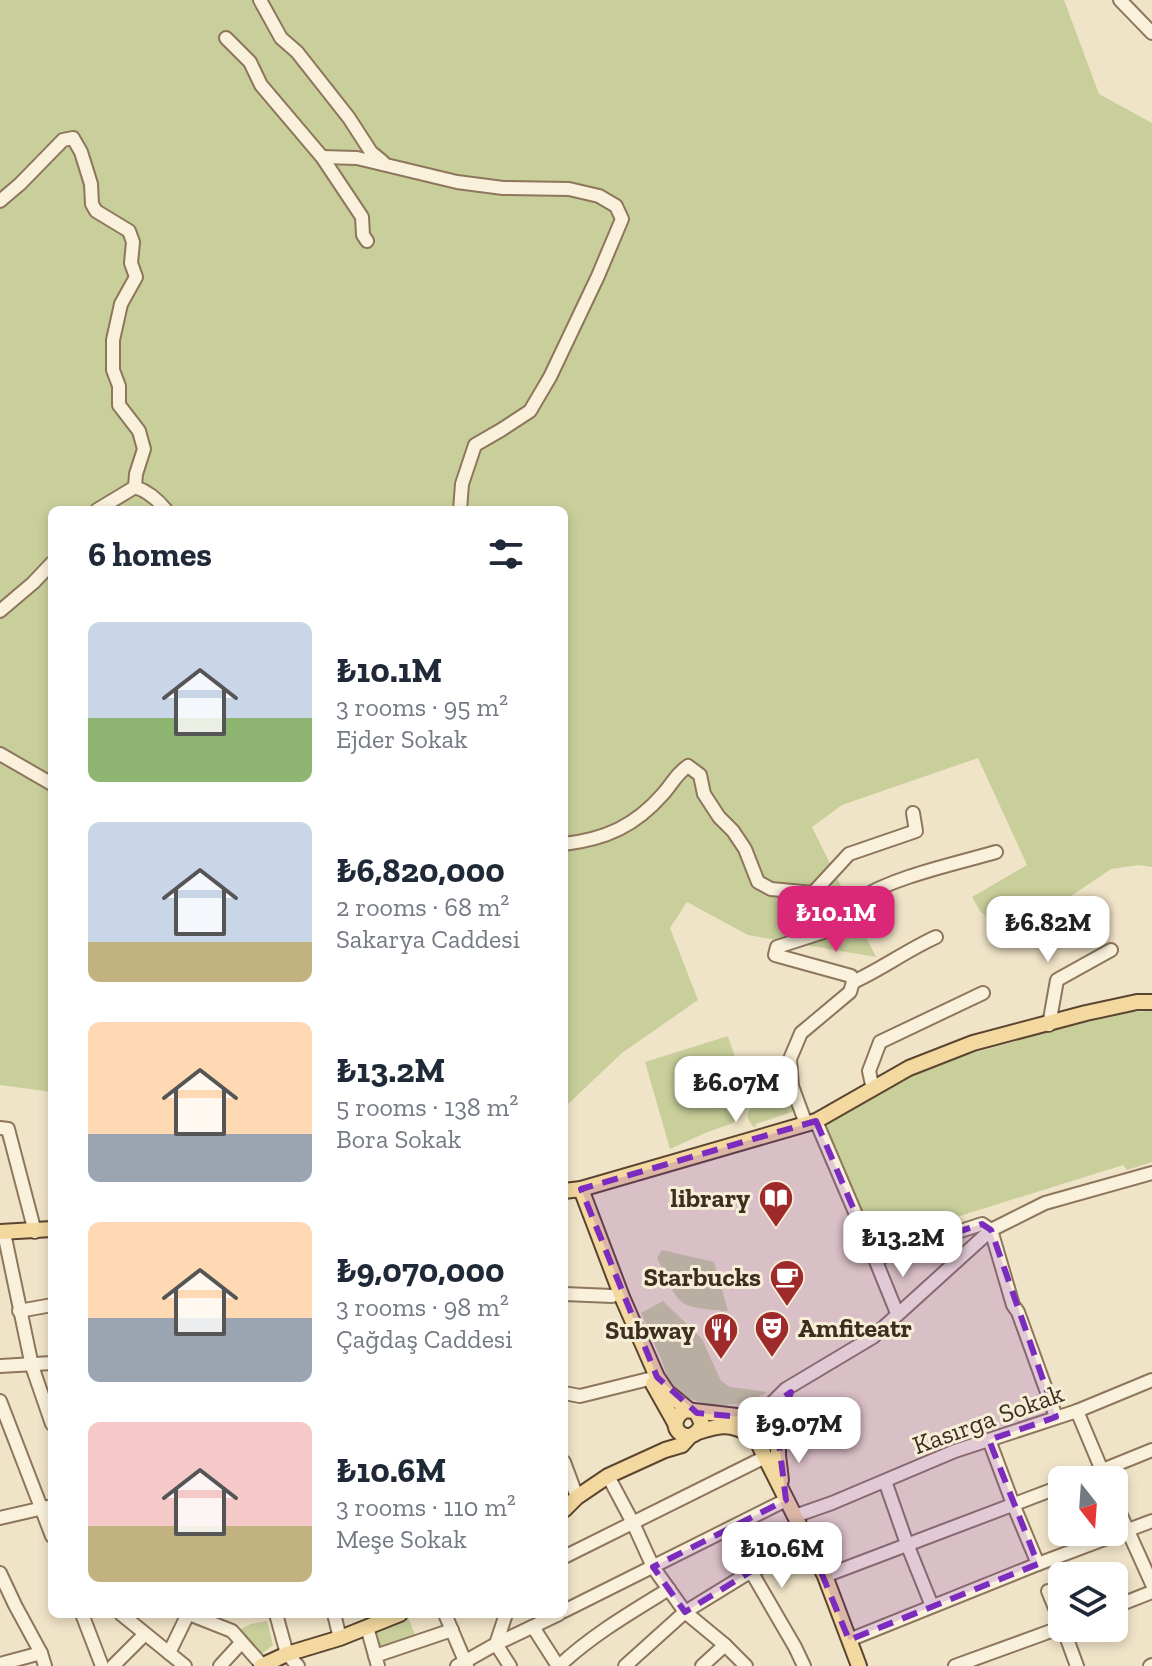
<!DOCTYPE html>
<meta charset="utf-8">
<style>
body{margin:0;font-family:"Zilla Slab",serif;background:#f6f6f7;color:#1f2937;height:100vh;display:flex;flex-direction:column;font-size:30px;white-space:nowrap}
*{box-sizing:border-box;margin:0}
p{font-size:26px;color:#747a83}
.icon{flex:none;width:44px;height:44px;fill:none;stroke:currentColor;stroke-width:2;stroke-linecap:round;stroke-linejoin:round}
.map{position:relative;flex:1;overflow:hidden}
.drawer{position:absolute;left:48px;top:506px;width:520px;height:1112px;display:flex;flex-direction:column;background:#fff;border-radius:12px;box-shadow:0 4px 12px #0003}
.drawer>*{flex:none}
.needle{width:52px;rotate:163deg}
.fabs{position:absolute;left:1048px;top:1466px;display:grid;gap:16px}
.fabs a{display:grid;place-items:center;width:80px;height:80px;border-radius:12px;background:#fff;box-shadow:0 4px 12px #0003;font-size:40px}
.price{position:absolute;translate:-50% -68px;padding:0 18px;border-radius:16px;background:#fff;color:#222;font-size:26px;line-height:52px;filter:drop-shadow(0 2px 4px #0008)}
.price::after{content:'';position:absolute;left:50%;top:48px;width:24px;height:18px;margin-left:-12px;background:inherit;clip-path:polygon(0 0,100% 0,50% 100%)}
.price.current{background:#db2777;color:#fff}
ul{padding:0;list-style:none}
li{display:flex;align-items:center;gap:24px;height:200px;padding:0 40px}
li span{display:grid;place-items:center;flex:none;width:224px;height:160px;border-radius:12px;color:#555}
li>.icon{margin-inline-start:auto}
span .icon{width:96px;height:96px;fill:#fffc;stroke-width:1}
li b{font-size:34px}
h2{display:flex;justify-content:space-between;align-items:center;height:96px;padding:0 40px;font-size:34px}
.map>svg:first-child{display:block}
.green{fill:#c9cf9b}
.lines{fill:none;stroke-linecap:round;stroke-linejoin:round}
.minor-casing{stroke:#8d765c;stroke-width:16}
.major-casing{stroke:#5b4430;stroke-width:18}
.minor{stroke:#faf1dc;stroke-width:12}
.major{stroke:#f3d9a0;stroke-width:14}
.marked{fill:#7b2cbf;fill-opacity:0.2;stroke:#7b2cbf;stroke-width:6;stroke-dasharray:16 10;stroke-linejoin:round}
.labels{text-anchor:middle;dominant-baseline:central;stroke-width:6;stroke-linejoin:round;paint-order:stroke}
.poi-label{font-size:26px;font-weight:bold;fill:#3d2e20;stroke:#f7eed8;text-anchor:end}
.street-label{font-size:26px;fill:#3d2e20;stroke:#f7eed8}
</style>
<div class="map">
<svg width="1152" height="1666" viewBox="0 0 1152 1666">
<rect width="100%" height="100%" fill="#f0e4c8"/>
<!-- green -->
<g class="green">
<polygon points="0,0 1064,0 1099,94 1152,123 1152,867 1139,865 1111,869 1010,937 980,911 972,897 1027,865 978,758 842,805 812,827 876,957 748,935 687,902 670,928 698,1000 622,1053 566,1106 564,1102 564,510 52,510 52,1092 0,1085"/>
<polygon points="1152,1011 1152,1162 1127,1170 1123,1165 893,1237 871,1242 822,1123 931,1065 1069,1026 1129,1012"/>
<polygon points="728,1036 750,1104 733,1123 705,1133 670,1149 645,1062"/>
<path d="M783,1083L789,1088L795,1106L792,1112L756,1124L755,1128C747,1120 745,1115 752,1106L750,1097Z"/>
<path d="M662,1250L714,1262L728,1311C674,1307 680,1306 657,1258Z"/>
<path d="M663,1301L702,1339L721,1381L730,1387L767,1392C737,1410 693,1412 671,1382C666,1376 664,1366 661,1359C654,1343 648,1328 641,1313Z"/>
<polygon points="408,1617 416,1637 378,1652 372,1631"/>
<polygon points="267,1621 273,1645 259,1656 237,1631 251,1624"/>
</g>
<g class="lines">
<defs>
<g id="minor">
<polyline points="260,0 281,38 297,52 349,118 371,152 383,162"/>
<polyline points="1120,0 1152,33"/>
<polyline points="226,38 250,62 261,85 322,157 362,217 363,235 367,241"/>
<polyline points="322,157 357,158 457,182 503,188 569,189 599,196 616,206 622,219 598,276 550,377 530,411 501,430 475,445 462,484 460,510"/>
<path d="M0,201L20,184L63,140L73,138L81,152L91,184L92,204L96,211L129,231L133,242L131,263L136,277L121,304L113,340V370L119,386V405L139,431L144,449L136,474L135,487C147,491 158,500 166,510"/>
<polyline points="97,510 135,487"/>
<polyline points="0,611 33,583 52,563"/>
<polyline points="0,754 52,784"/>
<path d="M564,844C606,839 635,826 663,794C673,783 675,775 688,766L700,775L704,794L719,817L733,831L745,849L758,882L771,889L813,893L858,900"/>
<polyline points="813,893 849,854 916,831 913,813"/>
<path d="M853,982C882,969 907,950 936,937"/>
<polyline points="1049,1025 1057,980 1111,950"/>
<polyline points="873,1089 869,1071 880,1042 983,993"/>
<polyline points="816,1121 875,1259 982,1224 991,1230 1013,1305 1018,1312 1056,1417"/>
<path d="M806,1124L792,1086L790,1059L801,1033L850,992L853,982L851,976L775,955L777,947L833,929L857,912L858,900C892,877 955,864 996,852"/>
<polyline points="0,1128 8,1129 35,1232"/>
<polyline points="4,1233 32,1366 52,1424"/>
<polyline points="875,1259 897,1313"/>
<polyline points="564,1294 612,1296"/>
<polyline points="19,1311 52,1305"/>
<polyline points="0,1366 52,1363"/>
<polyline points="564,1393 580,1396 657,1377"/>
<polyline points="0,1401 52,1536"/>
<polyline points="1077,1411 1106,1480"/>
<polyline points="767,1414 772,1403 786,1389 873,1337 991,1230 1045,1203 1152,1173"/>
<polyline points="989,1440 1013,1504 1038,1564"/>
<polyline points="564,1462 577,1497"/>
<polyline points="608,1476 633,1523 653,1567 685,1612 725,1645 746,1666"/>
<polyline points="1078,1480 1152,1450"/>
<polyline points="885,1481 907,1544 932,1606"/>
<polyline points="1114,1500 1152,1584"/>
<polyline points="795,1516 832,1503 955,1451 1077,1411 1152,1380"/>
<polyline points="0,1518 52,1506"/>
<polyline points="727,1530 795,1647 804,1666"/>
<polyline points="564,1557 765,1457"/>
<polyline points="0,1573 15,1605 41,1653 45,1666"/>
<polyline points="825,1576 1062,1486"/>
<polyline points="1048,1591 1062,1625"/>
<polyline points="1114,1607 1152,1592"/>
<polyline points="564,1611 786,1500"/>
<polyline points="82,1614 102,1666"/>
<polyline points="121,1614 185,1666"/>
<polyline points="189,1614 232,1631 262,1665"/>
<polyline points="276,1614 287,1654 298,1666"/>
<polyline points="334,1614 340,1638"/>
<polyline points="445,1614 467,1666"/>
<polyline points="367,1627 378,1666"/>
<polyline points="533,1627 558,1666"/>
<polyline points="1063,1628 1077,1666"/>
<polyline points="849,1640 1038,1564 1152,1521"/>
<polyline points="169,1653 188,1614"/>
<polyline points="375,1656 452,1630"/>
<polyline points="0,1664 41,1653"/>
<polyline points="113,1666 145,1634"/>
<polyline points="220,1666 241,1643"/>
<polyline points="457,1666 496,1644 506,1614"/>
<polyline points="510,1666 496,1644 559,1614"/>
<path d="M559,1666C592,1635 630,1613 669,1589"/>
<polyline points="625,1666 685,1612 750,1572 810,1545"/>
<polyline points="702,1666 725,1645"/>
<polyline points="955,1666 1062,1627"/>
<polyline points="1150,1666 1152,1665"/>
</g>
<g id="major">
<polyline points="581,1189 622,1297 657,1377 667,1392 689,1410"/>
<polyline points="564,1191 581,1189 816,1121 909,1068 973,1043 1086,1013 1137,1002 1152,1002"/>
<polyline points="0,1232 52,1229"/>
<polyline points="653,1384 675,1423"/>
<path d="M697,1413L702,1424C691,1451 660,1426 685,1410L754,1418"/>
<circle cx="765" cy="1428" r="15"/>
<path d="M698,1432C721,1425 730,1423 751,1435"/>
<polyline points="778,1435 778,1455 781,1480"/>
<polyline points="757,1441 825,1576 859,1666"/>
<polyline points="564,1510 577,1497 608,1476 665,1450 682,1445 690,1436"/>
<polyline points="261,1666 287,1654 340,1638 400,1614"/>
</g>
</defs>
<!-- minor casing -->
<use href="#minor" class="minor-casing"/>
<!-- major casing -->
<use href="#major" class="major-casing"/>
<!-- minor -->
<use href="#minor" class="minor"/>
<!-- major -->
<use href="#major" class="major"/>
</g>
<!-- marked area -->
<path class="marked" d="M816,1121L875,1259L982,1224L991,1230L1056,1417L989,1440L1038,1564L849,1640L810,1545L750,1572L685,1612L653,1567L786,1500L778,1435L791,1392L754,1418L697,1413L657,1377L581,1189Z"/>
<!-- icons -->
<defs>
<symbol id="library-pin" viewBox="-11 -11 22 30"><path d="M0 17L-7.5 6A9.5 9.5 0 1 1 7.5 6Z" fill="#9e2a2b" stroke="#f7eed8"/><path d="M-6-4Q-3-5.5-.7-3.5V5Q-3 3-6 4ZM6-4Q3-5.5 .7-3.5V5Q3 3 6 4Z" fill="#fff"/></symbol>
<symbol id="cafe-pin" viewBox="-11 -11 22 30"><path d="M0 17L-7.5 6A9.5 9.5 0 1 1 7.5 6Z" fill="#9e2a2b" stroke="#f7eed8"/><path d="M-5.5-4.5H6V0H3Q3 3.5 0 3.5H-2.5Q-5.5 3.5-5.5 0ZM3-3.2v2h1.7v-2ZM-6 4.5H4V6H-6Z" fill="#fff"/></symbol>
<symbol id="theatre-pin" viewBox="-11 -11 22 30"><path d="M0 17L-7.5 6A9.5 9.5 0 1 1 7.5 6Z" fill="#9e2a2b" stroke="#f7eed8"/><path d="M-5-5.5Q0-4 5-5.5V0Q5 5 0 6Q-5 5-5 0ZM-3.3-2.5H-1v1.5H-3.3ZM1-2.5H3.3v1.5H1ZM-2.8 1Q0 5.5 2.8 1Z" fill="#fff"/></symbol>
<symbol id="restaurant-pin" viewBox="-11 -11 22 30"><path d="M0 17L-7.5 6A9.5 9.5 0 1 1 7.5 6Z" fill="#9e2a2b" stroke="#f7eed8"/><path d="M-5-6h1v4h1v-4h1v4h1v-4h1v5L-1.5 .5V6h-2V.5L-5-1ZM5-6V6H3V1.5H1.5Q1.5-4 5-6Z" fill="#fff"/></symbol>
</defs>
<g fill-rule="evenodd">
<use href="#library-pin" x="756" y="1178" width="40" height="54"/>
<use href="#cafe-pin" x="767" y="1257" width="40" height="54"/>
<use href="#theatre-pin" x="752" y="1308" width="40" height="54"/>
<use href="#restaurant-pin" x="701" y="1310" width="40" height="54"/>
</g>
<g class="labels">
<!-- poi labels -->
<g class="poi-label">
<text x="750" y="1198">library</text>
<text x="761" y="1277">Starbucks</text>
<text x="798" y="1328" text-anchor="start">Amfiteatr</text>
<text x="695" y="1330">Subway</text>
</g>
<!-- street labels -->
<g class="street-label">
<text transform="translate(988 1419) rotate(-20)">Kasırga Sokak</text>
</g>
</g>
</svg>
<div class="fabs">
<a><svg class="needle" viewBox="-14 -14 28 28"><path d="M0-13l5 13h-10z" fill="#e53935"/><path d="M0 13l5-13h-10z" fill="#747a83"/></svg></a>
<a><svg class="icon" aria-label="layers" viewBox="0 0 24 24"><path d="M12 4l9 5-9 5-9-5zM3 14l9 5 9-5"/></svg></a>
</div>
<b class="price current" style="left:836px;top:954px">₺10.1M</b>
<b class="price" style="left:1048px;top:964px">₺6.82M</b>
<b class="price" style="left:736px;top:1124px">₺6.07M</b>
<b class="price" style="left:903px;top:1279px">₺13.2M</b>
<b class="price" style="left:799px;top:1465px">₺9.07M</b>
<b class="price" style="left:782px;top:1590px">₺10.6M</b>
<section class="drawer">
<h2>6 homes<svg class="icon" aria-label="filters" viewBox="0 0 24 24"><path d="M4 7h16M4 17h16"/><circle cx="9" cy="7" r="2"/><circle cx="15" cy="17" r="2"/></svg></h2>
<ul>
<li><span style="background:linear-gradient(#c9d6e8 60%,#8fb573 0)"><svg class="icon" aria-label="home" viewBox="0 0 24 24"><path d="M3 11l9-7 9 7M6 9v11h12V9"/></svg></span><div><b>₺10.1M</b><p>3 rooms · 95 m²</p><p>Ejder Sokak</p></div></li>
<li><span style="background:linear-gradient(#c9d6e8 75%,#c2b280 0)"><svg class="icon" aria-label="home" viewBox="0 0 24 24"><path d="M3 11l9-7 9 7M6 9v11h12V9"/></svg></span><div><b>₺6,820,000</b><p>2 rooms · 68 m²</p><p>Sakarya Caddesi</p></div></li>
<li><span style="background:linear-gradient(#ffd9b3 70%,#9aa5b1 0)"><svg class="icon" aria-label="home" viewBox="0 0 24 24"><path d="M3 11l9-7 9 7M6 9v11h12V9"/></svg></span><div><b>₺13.2M</b><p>5 rooms · 138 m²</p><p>Bora Sokak</p></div></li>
<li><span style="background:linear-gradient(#ffd9b3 60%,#9aa5b1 0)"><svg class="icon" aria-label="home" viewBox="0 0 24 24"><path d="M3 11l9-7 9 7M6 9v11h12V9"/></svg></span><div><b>₺9,070,000</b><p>3 rooms · 98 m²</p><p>Çağdaş Caddesi</p></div></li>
<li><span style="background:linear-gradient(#f6c9c9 65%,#c2b280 0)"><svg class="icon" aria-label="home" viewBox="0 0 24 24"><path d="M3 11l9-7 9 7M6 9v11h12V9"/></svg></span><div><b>₺10.6M</b><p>3 rooms · 110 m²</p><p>Meşe Sokak</p></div></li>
</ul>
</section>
</div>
